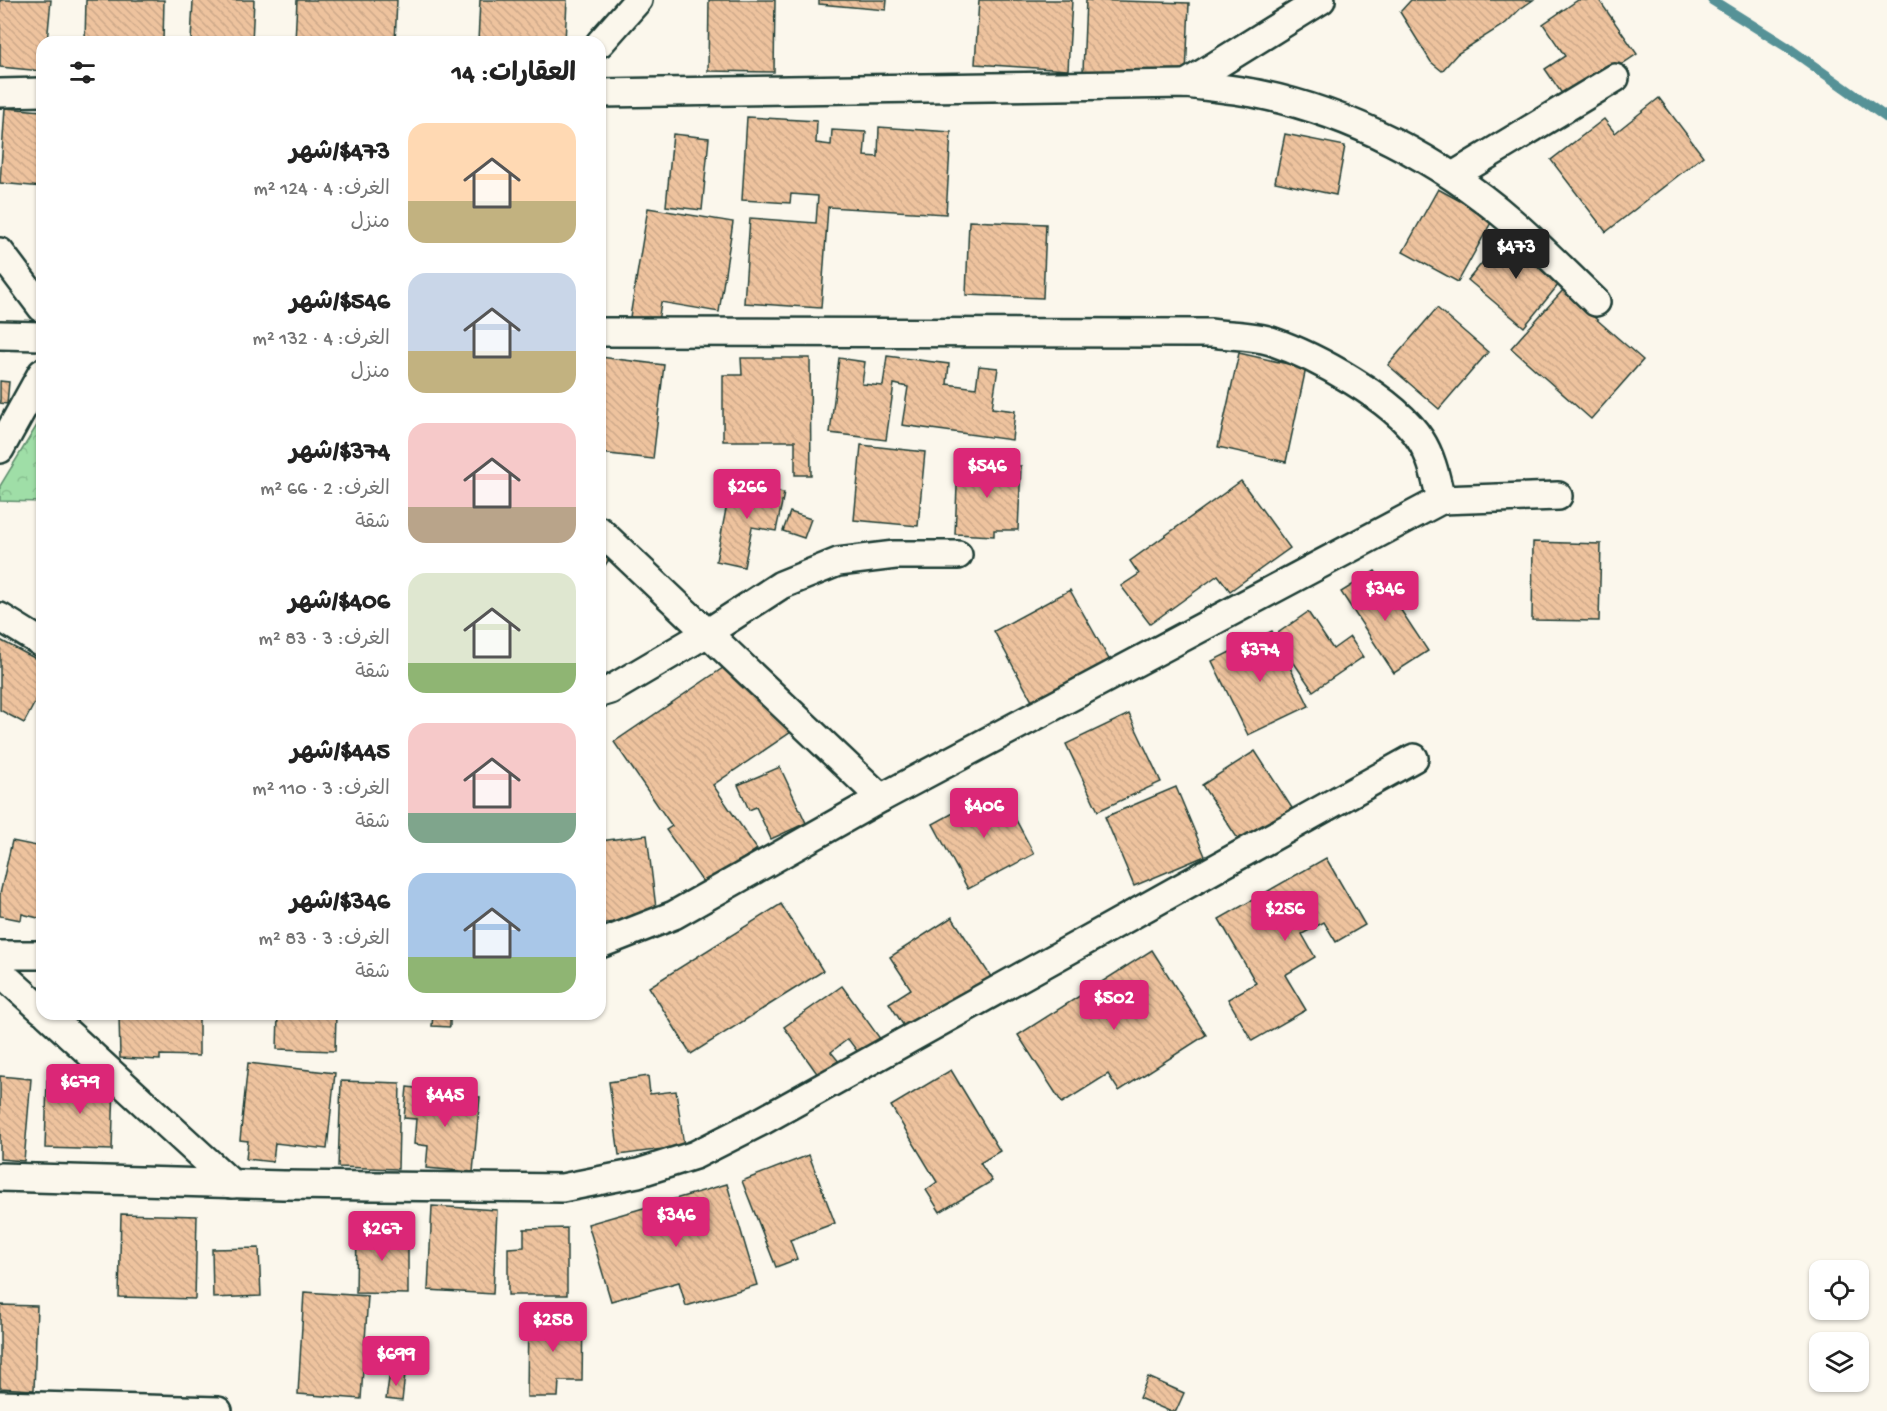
<!DOCTYPE html>
<html lang="ar">
<meta charset="utf-8">
<style>
body{margin:0;font-family:"Gochi Hand","Playpen Sans Arabic",sans-serif;background:#f2f2f2;color:#222;direction:rtl;height:100vh;display:flex;flex-direction:column;font-size:22px;white-space:nowrap}
*{box-sizing:border-box;margin:0}
p{font-size:20px;color:#767676}
.icon{flex:none;width:33px;height:33px;fill:none;stroke:currentColor;stroke-width:2;stroke-linecap:round;stroke-linejoin:round}
.map{position:relative;flex:1;overflow:hidden;direction:ltr}
.drawer{position:absolute;left:36px;top:36px;width:570px;height:984px;display:flex;flex-direction:column;background:#fff;border-radius:18px;box-shadow:0 2px 4px #0004;direction:rtl}
.drawer>*{flex:none}
.buttons{position:absolute;left:1809px;top:1260px;display:grid;gap:12px}
.buttons a{display:grid;place-items:center;width:60px;height:60px;border-radius:12px;background:#fff;box-shadow:0 2px 4px #0004;font-size:30px}
.price{position:absolute;translate:-50% -51px;padding:0 14px;border-radius:6px;background:#db2777;color:#fff;font-size:20px;line-height:39px;filter:drop-shadow(0 2px 3px #0008)}
.price::after{content:'';position:absolute;left:50%;top:36px;width:18px;height:14px;margin-left:-9px;background:inherit;clip-path:polygon(0 0,100% 0,50% 100%)}
.price.on{background:#222;color:#fff}
ul{padding:0;list-style:none}
li{display:flex;align-items:center;gap:18px;height:150px;padding:0 30px}
li span{display:grid;place-items:center;flex:none;width:168px;height:120px;border-radius:18px;color:#555}
li>.icon{margin-inline-start:auto}
span .icon{width:72px;height:72px;fill:#fffc;stroke-width:1}
li b{font-size:26px}
h2{display:flex;justify-content:space-between;align-items:center;height:72px;padding:0 30px;font-size:26px}
.map>svg:first-child{display:block}
.park{fill:url(#park-crowns);stroke:#5f8e6e;stroke-width:1.5}
.lines{fill:none;stroke-linecap:round;stroke-linejoin:round}
.stream{stroke:#579297;stroke-width:10}
.building{fill:url(#building-back-hatch);stroke:#1f3d34;stroke-width:1.5}
.street-casing{stroke:#1f3d34;stroke-width:32}
.street{stroke:#fbf7ec;stroke-width:27}
</style>
<div class="map">
<svg width="1887" height="1411" viewBox="0 0 1887 1411">
<defs>
<pattern id="park-crowns" width="20" height="18" patternUnits="userSpaceOnUse" patternTransform="scale(1.5)"><rect width="20" height="18" fill="#9fdea7"/><path d="M2 6a3 3 0 1 1 6 0M12 15a3 3 0 1 1 6 0" fill="none" stroke="#88bf90"/></pattern>
<pattern id="building-back-hatch" width="6" height="6" patternUnits="userSpaceOnUse" patternTransform="scale(1.5)"><rect width="6" height="6" fill="#eec39e"/><path d="M-1 5l2 2M0 0l6 6M5-1l2 2" fill="none" stroke="#cca889"/></pattern>
</defs>
<rect width="100%" height="100%" fill="#fbf7ec"/>
<filter id="ink" filterUnits="userSpaceOnUse"><feTurbulence type="fractalNoise" baseFrequency=".0167" numOctaves="2"/><feDisplacementMap in="SourceGraphic" scale="12" xChannelSelector="R" yChannelSelector="G"/><feConvolveMatrix kernelMatrix="1 2 1 2 8 2 1 2 1" color-interpolation-filters="sRGB"/></filter>
<g filter="url(#ink)">
<!-- park -->
<polygon class="park" points="42,417 42,502 0,501 0,486"/>
<g class="lines">
<!-- stream -->
<polyline class="stream" points="1712,0 1787,47 1887,118"/>
</g>
<!-- building -->
<g class="building">
<polygon points="0,0 51,0 47,42 42,42 42,71 0,67"/>
<polygon points="86,0 164,0 163,42 85,42"/>
<polygon points="193,0 254,0 252,42 191,42"/>
<polygon points="297,0 397,0 395,42 295,42"/>
<polygon points="480,0 567,0 565,42 478,42"/>
<polygon points="709,0 775,0 774,72 708,71"/>
<polygon points="819,0 887,0 886,10 819,4"/>
<polygon points="979,0 1072,0 1068,70 975,64"/>
<polygon points="1086,0 1189,3 1186,76 1083,71"/>
<polygon points="1411,0 1533,0 1520,9 1506,23 1457,54 1442,71 1431,62 1400,12"/>
<polygon points="1578,0 1599,0 1637,54 1567,101 1545,69 1565,56 1543,24"/>
<polygon points="1659,98 1703,156 1606,232 1551,160 1604,119 1615,133"/>
<polygon points="5,108 42,111 42,187 0,183"/>
<polygon points="747,117 817,121 816,143 831,145 832,130 866,132 864,156 878,157 879,127 951,132 946,214 828,207 821,308 744,303 750,218 816,223 818,196 791,194 790,203 742,200"/>
<polygon points="673,134 709,138 702,210 666,206"/>
<polygon points="1285,134 1345,146 1336,195 1275,182"/>
<polygon points="1438,189 1493,219 1458,282 1403,252"/>
<polygon points="648,208 733,222 719,312 661,302 658,322 630,317"/>
<polygon points="969,221 1046,224 1043,298 966,295"/>
<polygon points="1507,233 1563,279 1524,327 1468,280"/>
<polygon points="1563,290 1643,360 1591,419 1511,348"/>
<polygon points="1437,308 1488,352 1439,409 1388,365"/>
<polygon points="1239,353 1306,368 1286,462 1218,447"/>
<polygon points="887,356 949,364 947,384 976,388 979,366 998,368 992,408 1015,411 1012,440 902,425 908,387 894,384 886,440 830,433 839,358 865,362 862,384 883,386"/>
<polygon points="600,357 664,365 653,459 600,453"/>
<polygon points="741,358 810,358 811,475 795,475 795,441 723,441 723,375 742,375"/>
<polygon points="0,381 9,382 7,404 0,403"/>
<polygon points="861,445 925,452 918,526 854,520"/>
<polygon points="958,463 1021,466 1018,530 994,530 994,536 955,534"/>
<polygon points="1241,481 1290,548 1230,591 1218,575 1150,624 1121,586 1139,574 1130,561"/>
<polygon points="731,483 784,493 776,531 752,527 744,567 716,561"/>
<polygon points="790,512 811,519 804,538 783,531"/>
<polygon points="1533,542 1601,544 1599,621 1532,620"/>
<polygon points="600,551 610,558 600,573"/>
<polygon points="1375,571 1428,651 1394,673 1341,592"/>
<polygon points="1070,590 1110,661 1033,703 994,631"/>
<polygon points="1308,612 1333,649 1350,637 1363,657 1313,691 1275,635"/>
<polygon points="1272,631 1309,706 1248,735 1212,661"/>
<polygon points="0,640 42,662 42,689 24,723 0,710"/>
<polygon points="742,655 794,730 713,785 757,849 705,885 666,830 672,826 614,742"/>
<polygon points="1129,714 1161,782 1098,811 1066,744"/>
<polygon points="1255,751 1292,808 1240,842 1202,785"/>
<polygon points="780,767 806,823 771,839 756,807 749,810 738,785"/>
<polygon points="1176,787 1205,856 1134,886 1105,817"/>
<polygon points="999,788 1034,854 968,889 933,824"/>
<polygon points="647,835 657,916 600,924 600,841"/>
<polygon points="12,841 42,847 42,919 22,914 21,920 0,916 0,894"/>
<polygon points="1326,858 1365,925 1336,942 1324,922 1302,934 1315,957 1285,975 1306,1010 1252,1041 1228,999 1256,983 1219,919"/>
<polygon points="781,904 823,971 691,1054 649,987"/>
<polygon points="952,917 997,986 913,1040 889,1003 911,989 890,957"/>
<polygon points="1152,950 1206,1035 1119,1091 1108,1074 1062,1103 1018,1035"/>
<polygon points="842,986 881,1040 860,1055 848,1039 831,1052 841,1064 821,1079 784,1027"/>
<polygon points="119,1014 199,1014 199,1056 160,1055 160,1060 120,1058"/>
<polygon points="278,1014 336,1014 335,1051 277,1049"/>
<polygon points="433,1014 450,1014 450,1027 432,1026"/>
<polygon points="248,1063 335,1073 327,1149 275,1143 273,1162 246,1159 248,1141 240,1140"/>
<polygon points="951,1070 1000,1151 980,1163 992,1181 940,1212 926,1190 937,1182 891,1106"/>
<polygon points="0,1076 31,1079 24,1161 0,1159"/>
<polygon points="648,1076 650,1094 676,1091 684,1146 619,1155 609,1082"/>
<polygon points="47,1080 114,1082 112,1150 45,1148"/>
<polygon points="341,1081 400,1083 398,1169 338,1167"/>
<polygon points="407,1087 424,1089 424,1092 480,1097 473,1172 426,1168 428,1146 414,1144 416,1119 404,1118"/>
<polygon points="809,1155 835,1223 790,1240 797,1259 776,1267 742,1181"/>
<polygon points="727,1184 757,1285 686,1306 679,1282 611,1301 588,1224"/>
<polygon points="432,1206 497,1210 493,1294 428,1290"/>
<polygon points="121,1214 197,1216 195,1299 119,1297"/>
<polygon points="567,1228 567,1295 508,1295 508,1248 524,1247 524,1229"/>
<polygon points="357,1229 408,1230 408,1294 356,1293"/>
<polygon points="259,1248 261,1296 213,1298 212,1249"/>
<polygon points="304,1292 368,1296 361,1399 298,1394"/>
<polygon points="0,1305 37,1306 34,1390 0,1388"/>
<polygon points="528,1315 583,1316 582,1381 559,1381 558,1397 527,1397"/>
<polygon points="390,1372 405,1374 402,1401 386,1399"/>
<polygon points="1148,1377 1184,1393 1176,1411 1169,1411 1139,1398"/>
</g>
<g class="lines">
<defs>
<g id="street">
<polyline points="600,43 638,0"/>
<polyline points="1186,84 1321,0"/>
<polyline points="0,93 42,92"/>
<path d="M600,93L1186,84C1209,87 1234,89 1258,94C1351,113 1439,159 1511,221C1540,246 1568,275 1596,302"/>
<polyline points="1453,176 1615,78"/>
<polyline points="0,252 42,308"/>
<path d="M600,332L1211,333C1230,336 1253,335 1271,341C1315,356 1394,399 1420,439C1432,457 1436,479 1441,500L881,798L674,915L600,944"/>
<polyline points="0,335 42,336"/>
<polyline points="0,449 42,373"/>
<polyline points="1441,500 1558,496"/>
<polyline points="600,531 881,798"/>
<polyline points="0,617 42,643"/>
<polyline points="600,693 610,690 707,633 781,585 838,562 895,555 958,555"/>
<polyline points="0,955 42,955"/>
<polyline points="0,972 42,1010"/>
<polyline points="47,1014 232,1184"/>
<polyline points="0,1177 283,1185 562,1188 638,1173 695,1155 762,1121 1414,758"/>
<polyline points="0,1405 218,1411"/>
</g>
</defs>
<!-- street casing -->
<use href="#street" class="street-casing"/>
<!-- street -->
<use href="#street" class="street"/>
</g>
</g>
</svg>
<div class="buttons">
<a><svg class="icon" aria-label="locate" viewBox="0 0 24 24"><circle cx="12" cy="12" r="6"/><path d="M12 2v4M12 18v4M2 12h4M18 12h4"/></svg></a>
<a><svg class="icon" aria-label="layers" viewBox="0 0 24 24"><path d="M12 4l9 5-9 5-9-5zM3 14l9 5 9-5"/></svg></a>
</div>
<b class="price on" style="left:1516px;top:280px">$473</b>
<b class="price" style="left:987px;top:499px">$546</b>
<b class="price" style="left:747px;top:520px">$266</b>
<b class="price" style="left:1385px;top:622px">$346</b>
<b class="price" style="left:1260px;top:683px">$374</b>
<b class="price" style="left:984px;top:839px">$406</b>
<b class="price" style="left:1285px;top:942px">$256</b>
<b class="price" style="left:1114px;top:1031px">$502</b>
<b class="price" style="left:80px;top:1115px">$679</b>
<b class="price" style="left:445px;top:1128px">$445</b>
<b class="price" style="left:676px;top:1248px">$346</b>
<b class="price" style="left:382px;top:1262px">$267</b>
<b class="price" style="left:553px;top:1353px">$258</b>
<b class="price" style="left:396px;top:1387px">$699</b>
<section class="drawer">
<h2>العقارات: 14<svg class="icon" aria-label="filters" viewBox="0 0 24 24"><path d="M4 7h16M4 17h16"/><circle cx="9" cy="7" r="2"/><circle cx="15" cy="17" r="2"/></svg></h2>
<ul>
<li><span style="background:linear-gradient(#ffd9b3 65%,#c2b280 0)"><svg class="icon" aria-label="home" viewBox="0 0 24 24"><path d="M3 11l9-7 9 7M6 9v11h12V9"/></svg></span><div><b>$473/شهر</b><p>الغرف: 4 · 124 m²</p><p>منزل</p></div></li>
<li><span style="background:linear-gradient(#c9d6e8 65%,#c2b280 0)"><svg class="icon" aria-label="home" viewBox="0 0 24 24"><path d="M3 11l9-7 9 7M6 9v11h12V9"/></svg></span><div><b>$546/شهر</b><p>الغرف: 4 · 132 m²</p><p>منزل</p></div></li>
<li><span style="background:linear-gradient(#f6c9c9 70%,#b9a48a 0)"><svg class="icon" aria-label="home" viewBox="0 0 24 24"><path d="M3 11l9-7 9 7M6 9v11h12V9"/></svg></span><div><b>$374/شهر</b><p>الغرف: 2 · 66 m²</p><p>شقة</p></div></li>
<li><span style="background:linear-gradient(#dfe7d0 75%,#8fb573 0)"><svg class="icon" aria-label="home" viewBox="0 0 24 24"><path d="M3 11l9-7 9 7M6 9v11h12V9"/></svg></span><div><b>$406/شهر</b><p>الغرف: 3 · 83 m²</p><p>شقة</p></div></li>
<li><span style="background:linear-gradient(#f6c9c9 75%,#7fa58c 0)"><svg class="icon" aria-label="home" viewBox="0 0 24 24"><path d="M3 11l9-7 9 7M6 9v11h12V9"/></svg></span><div><b>$445/شهر</b><p>الغرف: 3 · 110 m²</p><p>شقة</p></div></li>
<li><span style="background:linear-gradient(#a9c7e8 70%,#8fb573 0)"><svg class="icon" aria-label="home" viewBox="0 0 24 24"><path d="M3 11l9-7 9 7M6 9v11h12V9"/></svg></span><div><b>$346/شهر</b><p>الغرف: 3 · 83 m²</p><p>شقة</p></div></li>
</ul>
</section>
</div>
